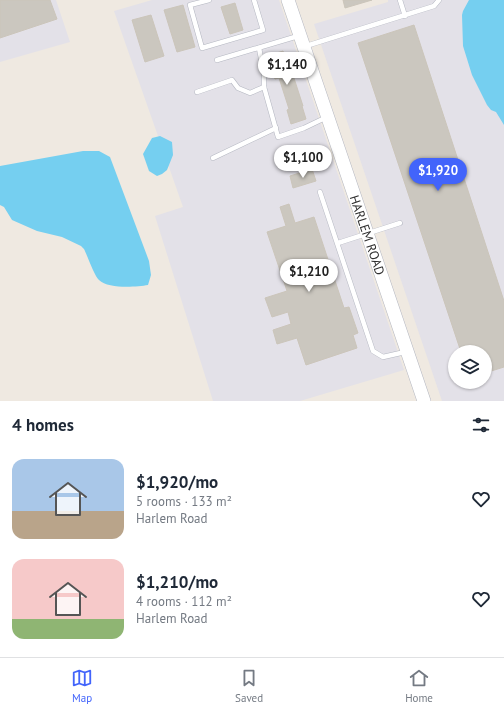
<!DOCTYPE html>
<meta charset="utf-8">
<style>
body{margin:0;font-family:"PT Sans",sans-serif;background:#f6f6f7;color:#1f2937;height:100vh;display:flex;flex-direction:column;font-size:15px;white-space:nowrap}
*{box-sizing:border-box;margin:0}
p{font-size:13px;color:#747a83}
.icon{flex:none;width:22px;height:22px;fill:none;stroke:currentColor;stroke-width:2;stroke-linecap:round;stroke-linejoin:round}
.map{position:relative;height:401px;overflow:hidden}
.side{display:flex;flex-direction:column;background:#fff;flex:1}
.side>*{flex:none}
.controls{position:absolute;left:448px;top:345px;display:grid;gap:8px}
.controls a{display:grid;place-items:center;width:44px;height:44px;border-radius:50%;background:#fff;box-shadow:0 1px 3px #0004;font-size:20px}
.price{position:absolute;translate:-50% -34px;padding:0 9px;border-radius:14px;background:#fff;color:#222;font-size:13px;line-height:26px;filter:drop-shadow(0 1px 2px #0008)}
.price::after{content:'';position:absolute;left:50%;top:24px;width:12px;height:9px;margin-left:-6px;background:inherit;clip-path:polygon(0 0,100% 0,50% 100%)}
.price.current{background:#4264fb;color:#fff}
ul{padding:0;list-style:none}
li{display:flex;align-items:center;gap:12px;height:100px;padding:0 12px}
li span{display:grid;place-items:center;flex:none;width:112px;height:80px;border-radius:12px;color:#555}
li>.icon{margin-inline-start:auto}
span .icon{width:48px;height:48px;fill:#fffc;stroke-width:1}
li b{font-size:17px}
h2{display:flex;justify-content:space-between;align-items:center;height:48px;padding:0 12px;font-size:17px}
.tab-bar{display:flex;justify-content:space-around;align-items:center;height:56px;border-top:1px solid #e0e1e3;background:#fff;font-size:11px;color:#747a83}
.tab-bar a{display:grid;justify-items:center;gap:2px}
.tab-bar .current{color:#4264fb}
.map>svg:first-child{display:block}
.industrial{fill:#e3e1e8;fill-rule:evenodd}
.water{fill:#75cff0}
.building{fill:#cbc7bf;stroke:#cbc5ba}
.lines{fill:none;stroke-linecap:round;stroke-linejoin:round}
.service-casing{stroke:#b4b7c1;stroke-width:5.5}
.secondary-casing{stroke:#b4b7c1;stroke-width:14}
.service{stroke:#fff;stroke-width:4.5}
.secondary{stroke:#fff;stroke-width:13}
.labels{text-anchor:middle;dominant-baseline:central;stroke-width:3;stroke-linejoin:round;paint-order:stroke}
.street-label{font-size:13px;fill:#2e2e2e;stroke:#fff}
</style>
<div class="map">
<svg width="504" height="401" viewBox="0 0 504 401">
<rect width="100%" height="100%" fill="#efe9e1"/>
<!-- industrial -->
<g class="industrial">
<polygon points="0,0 56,0 70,42 0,62"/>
<polygon points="152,0 279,0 404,370 300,401 213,401 155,216 183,207 114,11"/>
<path d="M388,0H504V401H442L314,24L388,2ZM455,352H485V382H455Z"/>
</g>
<!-- water -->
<g class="water">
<polygon points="469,0 504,0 504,125 496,112 491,110 487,105 472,75 463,46 462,15 463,11"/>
<polygon points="160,136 172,142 173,155 167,170 162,174 157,176 149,171 143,154 152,138"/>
<path d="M83,151H99L110,157L149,261L151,275L148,285C136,287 108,289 99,280C95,277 87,255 84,249L81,246L62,237L37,231L12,220L4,207L0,205V166Z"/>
</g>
<!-- building -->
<g class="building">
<polygon points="0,0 50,0 57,19 0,38"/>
<polygon points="343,0 372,0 345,8"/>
<polygon points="235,3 243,30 230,34 221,7"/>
<polygon points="183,5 195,47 177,52 164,10"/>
<polygon points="151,15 164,56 145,62 132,20"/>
<polygon points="414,25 504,301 504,367 485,373 485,352 461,352 358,43"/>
<polygon points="283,51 291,73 292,72 303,106 302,106 306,119 291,124 287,110 289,109 279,78 275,79 273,74 270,75 268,67 270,66 267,56"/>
<polygon points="312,169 316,181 293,188 290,176"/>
<polygon points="289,204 295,223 314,217 344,308 349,307 358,333 353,335 357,348 306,365 297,338 277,344 273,330 291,324 288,312 272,317 265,298 287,291 267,232 286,226 280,207"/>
</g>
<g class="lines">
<defs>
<g id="service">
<polyline points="209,0 190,5 202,48 263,30 254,0"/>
<polyline points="400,0 405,16"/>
<polyline points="306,46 434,6 439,0"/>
<polyline points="259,48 264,74 264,87 278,137 304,128 327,117"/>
<polyline points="217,60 298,36"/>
<polyline points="197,92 232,80 238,88 250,93 264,87"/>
<polyline points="213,158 276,128"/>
<polyline points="320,192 373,351 383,357 405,352"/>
<polyline points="338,243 400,223"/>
</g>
<g id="secondary">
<path id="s1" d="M288,0L424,401"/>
</g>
</defs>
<!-- service casing -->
<use href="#service" class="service-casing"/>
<!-- secondary casing -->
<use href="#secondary" class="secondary-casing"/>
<!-- service -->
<use href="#service" class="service"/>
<!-- secondary -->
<use href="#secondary" class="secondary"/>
</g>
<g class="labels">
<!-- street labels -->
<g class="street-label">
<text stroke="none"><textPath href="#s1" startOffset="248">HARLEM ROAD</textPath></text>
</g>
</g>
</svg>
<div class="controls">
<a><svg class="icon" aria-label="layers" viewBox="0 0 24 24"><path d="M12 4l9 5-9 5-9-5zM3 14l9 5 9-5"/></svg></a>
</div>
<b class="price" style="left:287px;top:86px">$1,140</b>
<b class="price" style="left:303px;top:179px">$1,100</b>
<b class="price current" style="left:438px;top:192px">$1,920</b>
<b class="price" style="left:309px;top:293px">$1,210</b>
</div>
<section class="side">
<h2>4 homes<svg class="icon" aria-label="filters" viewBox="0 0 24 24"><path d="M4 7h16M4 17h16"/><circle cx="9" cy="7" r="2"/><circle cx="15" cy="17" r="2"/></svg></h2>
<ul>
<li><span style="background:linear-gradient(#a9c7e8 65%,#b9a48a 0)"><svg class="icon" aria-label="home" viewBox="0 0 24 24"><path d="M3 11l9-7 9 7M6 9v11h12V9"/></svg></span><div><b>$1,920/mo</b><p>5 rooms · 133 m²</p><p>Harlem Road</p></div><svg class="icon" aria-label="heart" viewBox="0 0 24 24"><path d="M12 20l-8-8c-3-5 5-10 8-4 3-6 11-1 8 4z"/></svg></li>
<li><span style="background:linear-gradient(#f6c9c9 75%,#8fb573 0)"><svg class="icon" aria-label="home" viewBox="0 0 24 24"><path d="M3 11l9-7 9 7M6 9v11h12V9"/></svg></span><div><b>$1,210/mo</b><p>4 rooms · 112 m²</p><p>Harlem Road</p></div><svg class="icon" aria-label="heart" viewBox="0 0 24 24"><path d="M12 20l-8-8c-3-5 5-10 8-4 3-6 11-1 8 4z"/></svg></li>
</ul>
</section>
<nav class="tab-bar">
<a class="current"><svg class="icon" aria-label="map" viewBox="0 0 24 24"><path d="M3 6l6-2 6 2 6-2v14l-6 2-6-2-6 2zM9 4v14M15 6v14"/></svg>Map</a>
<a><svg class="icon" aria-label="saved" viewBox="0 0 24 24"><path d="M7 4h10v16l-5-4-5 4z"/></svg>Saved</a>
<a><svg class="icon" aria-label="home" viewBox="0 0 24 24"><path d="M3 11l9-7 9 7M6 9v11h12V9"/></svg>Home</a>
</nav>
